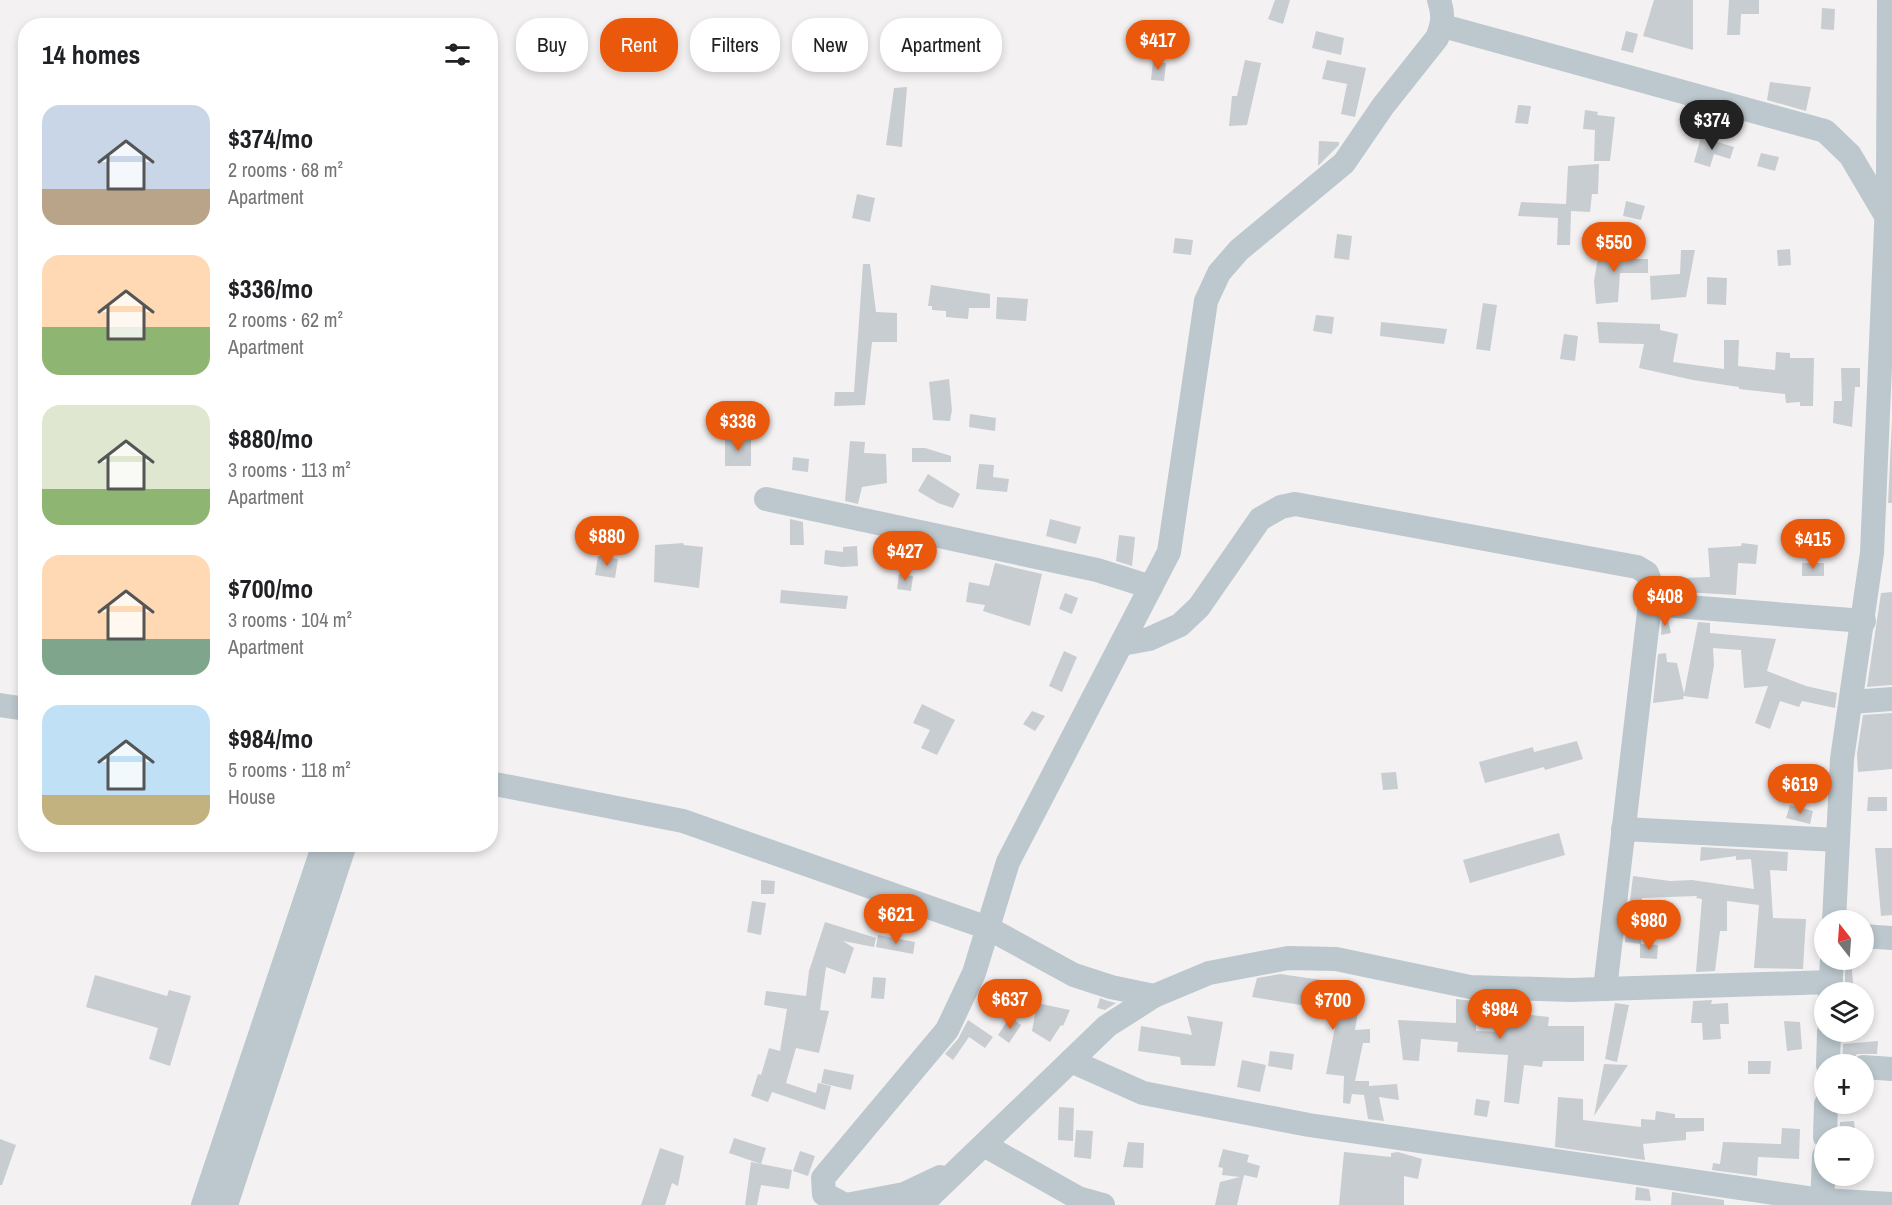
<!DOCTYPE html>
<meta charset="utf-8">
<style>
body{margin:0;font-family:"Archivo Narrow",sans-serif;background:#f2f2f2;color:#202124;height:100vh;display:flex;flex-direction:column;font-size:22px;white-space:nowrap}
*{box-sizing:border-box;margin:0}
p{font-size:20px;color:#757577}
.icon{flex:none;width:33px;height:33px;fill:none;stroke:currentColor;stroke-width:2;stroke-linecap:round;stroke-linejoin:round}
.map{position:relative;flex:1;overflow:hidden}
.drawer{position:absolute;left:18px;top:18px;width:480px;height:834px;display:flex;flex-direction:column;background:#fff;border-radius:24px;box-shadow:0 3px 9px #0003}
.drawer>*{flex:none}
.top-card{position:absolute;left:516px;top:18px;width:570px;height:54px;display:flex;gap:12px}
.needle{width:39px;rotate:343deg}
.buttons{position:absolute;left:1814px;top:910px;display:grid;gap:12px}
.buttons a{display:grid;place-items:center;width:60px;height:60px;border-radius:50%;background:#fff;box-shadow:0 3px 9px #0003;font-size:30px}
.price{position:absolute;translate:-50% -51px;padding:0 14px;border-radius:21px;background:#ea580c;color:#fff;font-size:20px;line-height:39px;filter:drop-shadow(0 2px 3px #0008)}
.price::after{content:'';position:absolute;left:50%;top:36px;width:18px;height:14px;margin-left:-9px;background:inherit;clip-path:polygon(0 0,100% 0,50% 100%)}
.price.selected{background:#222;color:#fff}
ul{padding:0;list-style:none}
li{display:flex;align-items:center;gap:18px;height:150px;padding:0 24px}
li span{display:grid;place-items:center;flex:none;width:168px;height:120px;border-radius:18px;color:#555}
li>.icon{margin-inline-start:auto}
span .icon{width:72px;height:72px;fill:#fffc;stroke-width:1}
li b{font-size:26px}
h2{display:flex;justify-content:space-between;align-items:center;height:72px;padding:0 24px;font-size:26px}
.tag{padding:0 21px;border-radius:24px;background:#fff;box-shadow:0 3px 9px #0003;font-size:21px;line-height:54px}
.tag.selected{background:#ea580c;color:#fff}
.map>svg:first-child{display:block}
.building{fill:#c8cdd1}
.lines{fill:none;stroke-linecap:round;stroke-linejoin:round}
.minor{stroke:#bcc8ce;stroke-width:24}
</style>
<div class="map">
<svg width="1892" height="1205" viewBox="0 0 1892 1205">
<rect width="100%" height="100%" fill="#f4f1f2"/>
<!-- building -->
<g class="building">
<polygon points="1275,0 1290,0 1283,24 1268,19"/>
<polygon points="1654,0 1693,0 1693,50 1643,36"/>
<polygon points="1729,0 1759,0 1759,14 1741,14 1740,35 1727,35"/>
<polygon points="1822,8 1835,9 1834,30 1821,29"/>
<polygon points="1316,31 1344,38 1341,55 1312,48"/>
<polygon points="1626,31 1638,34 1633,53 1621,50"/>
<polygon points="1245,60 1261,63 1247,125 1229,126 1232,96 1237,96"/>
<polygon points="1327,60 1366,68 1355,117 1341,114 1347,84 1322,79"/>
<polygon points="1153,62 1166,63 1164,81 1151,80"/>
<polygon points="1770,82 1811,87 1806,111 1767,100"/>
<polygon points="907,87 902,147 886,145 894,88"/>
<polygon points="1518,105 1531,106 1528,124 1515,123"/>
<polygon points="1585,110 1598,112 1597,115 1615,117 1610,161 1594,161 1595,130 1583,129"/>
<polygon points="1701,137 1734,147 1730,159 1714,154 1710,167 1694,162"/>
<polygon points="1319,141 1339,142 1339,145 1318,166"/>
<polygon points="1761,153 1779,157 1775,171 1757,166"/>
<polygon points="1599,164 1598,194 1592,194 1590,212 1571,211 1570,245 1557,245 1558,218 1518,216 1521,202 1566,204 1568,166"/>
<polygon points="857,194 875,198 870,222 852,218"/>
<polygon points="1626,201 1645,206 1641,220 1623,216"/>
<polygon points="1337,234 1352,236 1349,260 1334,258"/>
<polygon points="1175,238 1193,240 1191,255 1173,253"/>
<polygon points="1600,246 1622,248 1621,259 1648,259 1648,273 1620,273 1618,302 1596,304 1594,281"/>
<polygon points="1790,249 1791,265 1778,266 1777,250"/>
<polygon points="1681,250 1695,250 1686,297 1651,300 1650,276 1680,274"/>
<polygon points="863,264 870,264 876,312 897,313 897,342 872,342 865,405 834,406 835,392 854,392"/>
<polygon points="1707,277 1727,278 1726,305 1707,304"/>
<polygon points="931,285 990,294 990,308 969,308 968,319 946,317 946,311 932,310 932,306 928,306"/>
<polygon points="997,297 1028,299 1026,321 996,319"/>
<polygon points="1483,303 1497,305 1490,351 1476,349"/>
<polygon points="1316,315 1334,317 1332,334 1313,331"/>
<polygon points="1381,322 1447,329 1444,344 1380,336"/>
<polygon points="1597,322 1660,324 1660,330 1678,334 1673,362 1724,369 1724,340 1739,340 1738,366 1775,370 1776,352 1790,353 1790,358 1814,358 1813,406 1800,406 1800,402 1786,403 1785,394 1739,389 1739,387 1693,380 1639,368 1644,344 1599,343"/>
<polygon points="1564,334 1578,336 1575,361 1560,359"/>
<polygon points="1841,368 1860,368 1860,387 1855,387 1852,427 1833,423 1834,401 1842,401"/>
<polygon points="949,379 952,410 950,421 933,420 929,382"/>
<polygon points="970,414 996,418 995,431 969,427"/>
<polygon points="1892,419 1892,503 1888,503"/>
<rect x="725" y="438" width="26" height="28"/>
<polygon points="850,441 865,442 864,453 886,454 887,483 862,487 858,504 845,501"/>
<polygon points="912,448 925,448 951,456 951,462 912,462"/>
<polygon points="793,457 809,459 808,472 792,470"/>
<polygon points="979,464 994,465 993,477 1009,479 1007,492 976,489"/>
<polygon points="928,474 960,494 953,508 938,503 918,491"/>
<polygon points="790,519 803,522 804,545 790,545"/>
<polygon points="1050,519 1081,527 1076,544 1046,536"/>
<polygon points="1119,535 1135,537 1132,566 1116,561"/>
<polygon points="683,543 684,545 703,547 699,588 654,582 655,545"/>
<polygon points="1742,543 1758,545 1756,564 1738,563 1736,595 1666,591 1666,583 1682,586 1682,578 1710,577 1708,548 1741,546"/>
<polygon points="857,546 858,566 842,567 824,564 825,550 843,552 843,547"/>
<polygon points="598,556 618,559 615,578 595,575"/>
<polygon points="995,563 1042,574 1030,626 983,611 985,605 966,602 969,582 989,586"/>
<rect x="1802" y="563" width="22" height="13"/>
<polygon points="899,574 913,576 911,591 897,589"/>
<polygon points="781,590 848,596 846,609 780,603"/>
<polygon points="1892,592 1892,685 1867,687 1881,593"/>
<polygon points="1065,593 1078,598 1072,614 1059,609"/>
<polygon points="1662,619 1668,620 1671,633 1661,635"/>
<polygon points="1698,622 1710,623 1710,633 1776,639 1767,671 1806,686 1837,693 1835,708 1802,701 1799,707 1780,701 1770,729 1755,723 1768,686 1744,688 1741,650 1713,648 1714,665 1708,699 1683,696 1684,699 1653,703 1658,654 1666,653 1667,662 1677,663 1684,694"/>
<polygon points="1064,651 1077,657 1062,692 1049,686"/>
<polygon points="922,704 955,720 937,755 921,748 930,730 913,723"/>
<polygon points="1032,711 1045,716 1035,731 1023,724"/>
<polygon points="1892,713 1892,769 1858,772 1857,754 1863,715"/>
<polygon points="1577,741 1583,759 1545,770 1544,767 1485,783 1479,762 1533,747 1534,752"/>
<polygon points="1396,772 1398,789 1383,790 1381,773"/>
<polygon points="1868,797 1887,797 1887,811 1867,811"/>
<polygon points="1790,805 1813,811 1810,824 1786,818"/>
<polygon points="1559,833 1565,855 1470,883 1463,860"/>
<polygon points="1701,847 1788,852 1787,871 1770,870 1773,918 1806,919 1803,969 1754,968 1759,905 1727,901 1727,931 1720,931 1715,971 1696,972 1702,899 1696,898 1697,896 1642,898 1641,944 1625,942 1633,876 1670,881 1692,880 1754,889 1751,859 1736,860 1736,856 1700,861"/>
<polygon points="1875,848 1892,848 1892,915 1881,916"/>
<polygon points="761,880 775,881 774,894 761,894"/>
<polygon points="752,901 766,903 761,935 747,932"/>
<polygon points="825,922 876,938 874,947 843,941 854,948 845,974 826,967 820,1010 829,1011 819,1053 796,1048 786,1083 816,1093 818,1083 831,1086 825,1110 772,1092 768,1102 751,1096 758,1074 761,1075 769,1048 780,1051 787,1009 764,1005 766,991 806,996 809,971"/>
<polygon points="878,935 915,942 913,954 876,947"/>
<polygon points="1640,944 1658,945 1657,959 1640,958"/>
<polygon points="1846,960 1851,960 1854,993 1844,993"/>
<polygon points="1280,974 1329,981 1328,988 1362,988 1355,1030 1370,1029 1370,1043 1363,1043 1355,1081 1369,1081 1369,1086 1397,1084 1399,1100 1379,1097 1384,1121 1368,1119 1364,1095 1352,1094 1350,1104 1343,1103 1344,1076 1326,1074 1338,1011 1252,997 1257,978"/>
<polygon points="95,975 167,996 169,990 191,996 170,1066 149,1059 158,1028 86,1007"/>
<polygon points="873,977 886,978 884,999 871,998"/>
<polygon points="1100,998 1108,1001 1116,1003 1105,1010 1097,1008"/>
<polygon points="1456,999 1476,1001 1476,1031 1504,1032 1504,1007 1517,1007 1517,1003 1531,1003 1531,1015 1549,1017 1548,1026 1584,1026 1584,1061 1543,1061 1542,1067 1524,1065 1519,1104 1504,1102 1508,1055 1457,1052 1458,1042 1421,1039 1419,1061 1403,1060 1398,1020 1456,1023"/>
<polygon points="1712,1000 1711,1004 1728,1003 1729,1024 1720,1024 1721,1039 1703,1040 1702,1023 1691,1023 1693,1001"/>
<polygon points="1037,1003 1070,1010 1063,1026 1061,1025 1050,1042 1032,1031"/>
<polygon points="1615,1003 1629,1005 1617,1062 1605,1059"/>
<polygon points="1187,1016 1223,1022 1215,1066 1181,1065 1180,1057 1138,1051 1141,1026 1192,1035"/>
<polygon points="1010,1017 1021,1025 1009,1043 998,1035"/>
<polygon points="968,1020 993,1037 985,1048 969,1037 953,1060 945,1054 958,1039"/>
<polygon points="1784,1021 1800,1022 1802,1049 1787,1051"/>
<polygon points="1878,1041 1877,1054 1857,1054 1849,1065 1842,1065 1843,1044"/>
<polygon points="1270,1051 1294,1054 1292,1070 1268,1066"/>
<polygon points="1242,1060 1266,1065 1260,1092 1237,1087"/>
<polygon points="1748,1061 1771,1061 1770,1074 1748,1074"/>
<polygon points="1604,1064 1628,1065 1594,1116"/>
<polygon points="824,1069 854,1075 851,1090 821,1083"/>
<polygon points="1558,1097 1583,1099 1583,1120 1641,1127 1641,1119 1655,1120 1656,1111 1675,1114 1675,1118 1704,1118 1704,1131 1686,1132 1686,1140 1643,1144 1645,1160 1555,1147"/>
<polygon points="1476,1099 1490,1101 1487,1117 1474,1115"/>
<polygon points="1059,1107 1074,1108 1073,1141 1058,1140"/>
<polygon points="1854,1121 1856,1137 1839,1137 1840,1122"/>
<polygon points="1782,1128 1800,1129 1799,1159 1758,1157 1757,1176 1712,1170 1713,1163 1720,1164 1723,1142 1781,1144"/>
<polygon points="1076,1130 1093,1131 1091,1159 1074,1157"/>
<polygon points="734,1138 766,1148 761,1164 729,1153"/>
<polygon points="0,1139 16,1145 2,1185 0,1185"/>
<polygon points="1128,1142 1144,1143 1143,1168 1123,1167"/>
<polygon points="660,1148 684,1156 678,1186 672,1183 665,1205 641,1205"/>
<polygon points="1223,1149 1249,1155 1247,1162 1260,1166 1257,1178 1244,1175 1237,1205 1215,1205 1220,1182 1240,1177 1222,1175 1223,1168 1218,1167"/>
<polygon points="800,1151 815,1156 808,1176 793,1171"/>
<polygon points="1344,1152 1391,1157 1391,1153 1398,1152 1422,1159 1418,1179 1404,1176 1404,1205 1339,1205"/>
<polygon points="751,1162 792,1170 789,1189 761,1185 757,1205 745,1205"/>
<polygon points="1636,1187 1649,1189 1651,1201 1635,1200"/>
<polygon points="1672,1192 1724,1200 1724,1205 1671,1205"/>
</g>
<g class="lines">
<!-- minor -->
<g class="minor">
<polyline points="1443,26 1825,131 1850,155 1886,216"/>
<polyline points="766,499 1097,570 1151,587"/>
<polyline points="1650,604 1864,621"/>
<polyline points="1122,644 1149,639 1180,625 1199,607 1260,519 1281,507 1295,504 1637,567 1647,573 1652,586 1605,989"/>
<polyline points="1851,702 1892,699"/>
<polyline points="0,705 26,709"/>
<polyline points="490,783 683,821 988,928 1074,975 1111,987 1154,996"/>
<polyline points="1623,829 1838,840"/>
<polyline points="1834,921 1842,759 1872,553 1888,180 1889,0"/>
<polyline points="1863,936 1892,938"/>
<polyline points="1830,993 1832,960"/>
<polyline points="1071,1061 1143,1093 1309,1125 1822,1200 1892,1204"/>
<polyline points="1828,1065 1829,1032"/>
<polyline points="1863,1067 1892,1069"/>
<polyline points="1825,1137 1826,1104"/>
<polyline points="984,1145 1078,1198 1103,1205"/>
<polyline points="203,1205 324,844"/>
<polyline points="226,1205 345,844"/>
<path d="M845,1205L824,1194L823,1178L947,1030L974,973L1008,862L1169,552L1206,301L1219,273L1239,250L1344,163L1383,106L1437,38C1443,24 1444,15 1439,0"/>
<polyline points="846,1205 904,1194 940,1177"/>
<polyline points="921,1205 1107,1026 1154,996 1209,973 1288,958 1336,959 1470,987 1571,990 1831,982"/>
<polyline points="1822,1205 1824,1156"/>
</g>
</g>
</svg>
<div class="buttons">
<a><svg class="needle" viewBox="-14 -14 28 28"><path d="M0-13l5 13h-10z" fill="#e53935"/><path d="M0 13l5-13h-10z" fill="#757577"/></svg></a>
<a><svg class="icon" aria-label="layers" viewBox="0 0 24 24"><path d="M12 4l9 5-9 5-9-5zM3 14l9 5 9-5"/></svg></a>
<a>+</a>
<a>−</a>
</div>
<b class="price" style="left:1158px;top:71px">$417</b>
<b class="price selected" style="left:1712px;top:151px">$374</b>
<b class="price" style="left:1614px;top:273px">$550</b>
<b class="price" style="left:738px;top:452px">$336</b>
<b class="price" style="left:607px;top:567px">$880</b>
<b class="price" style="left:1813px;top:570px">$415</b>
<b class="price" style="left:905px;top:582px">$427</b>
<b class="price" style="left:1665px;top:627px">$408</b>
<b class="price" style="left:1800px;top:815px">$619</b>
<b class="price" style="left:896px;top:945px">$621</b>
<b class="price" style="left:1649px;top:951px">$980</b>
<b class="price" style="left:1010px;top:1030px">$637</b>
<b class="price" style="left:1333px;top:1031px">$700</b>
<b class="price" style="left:1500px;top:1040px">$984</b>
<div class="top-card">
<a class="tag">Buy</a>
<a class="tag selected">Rent</a>
<a class="tag">Filters</a>
<a class="tag">New</a>
<a class="tag">Apartment</a>
</div>
<section class="drawer">
<h2>14 homes<svg class="icon" aria-label="filters" viewBox="0 0 24 24"><path d="M4 7h16M4 17h16"/><circle cx="9" cy="7" r="2"/><circle cx="15" cy="17" r="2"/></svg></h2>
<ul>
<li><span style="background:linear-gradient(#c9d6e8 70%,#b9a48a 0)"><svg class="icon" aria-label="home" viewBox="0 0 24 24"><path d="M3 11l9-7 9 7M6 9v11h12V9"/></svg></span><div><b>$374/mo</b><p>2 rooms · 68 m²</p><p>Apartment</p></div></li>
<li><span style="background:linear-gradient(#ffd9b3 60%,#8fb573 0)"><svg class="icon" aria-label="home" viewBox="0 0 24 24"><path d="M3 11l9-7 9 7M6 9v11h12V9"/></svg></span><div><b>$336/mo</b><p>2 rooms · 62 m²</p><p>Apartment</p></div></li>
<li><span style="background:linear-gradient(#dfe7d0 70%,#8fb573 0)"><svg class="icon" aria-label="home" viewBox="0 0 24 24"><path d="M3 11l9-7 9 7M6 9v11h12V9"/></svg></span><div><b>$880/mo</b><p>3 rooms · 113 m²</p><p>Apartment</p></div></li>
<li><span style="background:linear-gradient(#ffd9b3 70%,#7fa58c 0)"><svg class="icon" aria-label="home" viewBox="0 0 24 24"><path d="M3 11l9-7 9 7M6 9v11h12V9"/></svg></span><div><b>$700/mo</b><p>3 rooms · 104 m²</p><p>Apartment</p></div></li>
<li><span style="background:linear-gradient(#bfe0f5 75%,#c2b280 0)"><svg class="icon" aria-label="home" viewBox="0 0 24 24"><path d="M3 11l9-7 9 7M6 9v11h12V9"/></svg></span><div><b>$984/mo</b><p>5 rooms · 118 m²</p><p>House</p></div></li>
</ul>
</section>
</div>
